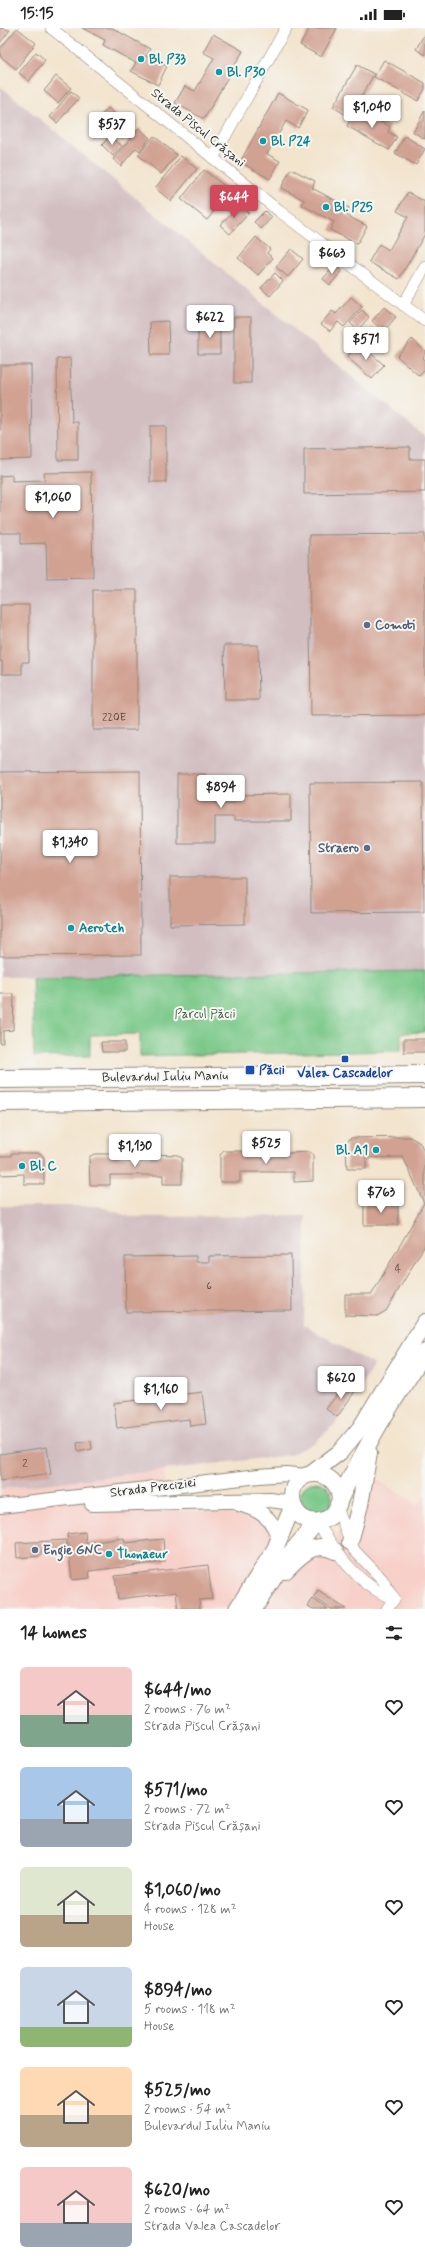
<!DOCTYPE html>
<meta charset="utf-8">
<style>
body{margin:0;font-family:Mynerve,sans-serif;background:#f6f6f6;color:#222;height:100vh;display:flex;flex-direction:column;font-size:15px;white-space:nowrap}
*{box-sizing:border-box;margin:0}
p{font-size:13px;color:#767676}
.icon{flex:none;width:22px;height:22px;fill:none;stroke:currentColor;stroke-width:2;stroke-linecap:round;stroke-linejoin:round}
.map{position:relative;height:1581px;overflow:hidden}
.details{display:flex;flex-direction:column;background:#fff;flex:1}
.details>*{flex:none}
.price{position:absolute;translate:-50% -34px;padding:0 9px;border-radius:4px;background:#fff;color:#222;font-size:13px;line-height:26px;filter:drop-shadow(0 1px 2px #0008)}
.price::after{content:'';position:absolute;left:50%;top:24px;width:12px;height:9px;margin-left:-6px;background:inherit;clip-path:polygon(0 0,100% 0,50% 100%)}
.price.current{background:#d1495b;color:#fff}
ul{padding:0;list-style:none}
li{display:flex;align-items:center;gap:12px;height:100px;padding:0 20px}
li span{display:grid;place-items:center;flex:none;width:112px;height:80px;border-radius:6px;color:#555}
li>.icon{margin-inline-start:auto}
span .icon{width:48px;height:48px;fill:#fffc;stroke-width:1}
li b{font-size:17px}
h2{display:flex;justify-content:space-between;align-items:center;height:48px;padding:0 20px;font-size:17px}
.status{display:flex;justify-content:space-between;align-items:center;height:28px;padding:0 20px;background:#fff;direction:ltr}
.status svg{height:11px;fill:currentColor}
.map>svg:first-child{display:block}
.built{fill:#f7d0c9}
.industrial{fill:#d2bec1}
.green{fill:#78c787;stroke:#527959}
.building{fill:#d1a192}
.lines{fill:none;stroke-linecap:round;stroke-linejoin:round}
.minor-casing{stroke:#8f887c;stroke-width:12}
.tertiary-casing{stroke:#8f887c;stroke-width:16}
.secondary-casing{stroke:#8f887c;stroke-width:18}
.primary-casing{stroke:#8f887c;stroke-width:20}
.minor{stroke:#fff;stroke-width:11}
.tertiary{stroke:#fff;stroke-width:14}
.secondary{stroke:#fff;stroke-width:16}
.primary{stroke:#fff;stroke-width:18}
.culture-dot{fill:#0f9aa8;stroke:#f6f6f2;stroke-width:1.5}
.service-dot{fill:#5c6f8a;stroke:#f6f6f2;stroke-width:1.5}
.transit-dot{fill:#1a4fb4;stroke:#f6f6f2;stroke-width:1.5}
.labels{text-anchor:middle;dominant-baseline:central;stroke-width:4;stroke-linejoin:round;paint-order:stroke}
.number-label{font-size:11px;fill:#544845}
.culture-label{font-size:13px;font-weight:bold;fill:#0d838f;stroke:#f6f6f2;text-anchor:start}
.street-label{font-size:13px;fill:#2b2b2b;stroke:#f6f6f2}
.service-label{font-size:13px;font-weight:bold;fill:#4e5e75;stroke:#f6f6f2;text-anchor:start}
.park-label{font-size:13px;fill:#425a47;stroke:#f6f6f2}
.transit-label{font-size:13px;font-weight:bold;fill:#164399;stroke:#f6f6f2;text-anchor:start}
</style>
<div class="status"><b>15:15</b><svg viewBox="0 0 49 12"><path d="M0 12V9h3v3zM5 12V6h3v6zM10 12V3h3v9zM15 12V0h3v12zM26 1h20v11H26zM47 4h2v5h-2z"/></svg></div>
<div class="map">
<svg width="425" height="1581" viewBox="0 0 425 1581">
<rect width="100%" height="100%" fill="#f6f6f2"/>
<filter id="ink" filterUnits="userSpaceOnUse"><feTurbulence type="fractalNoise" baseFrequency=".025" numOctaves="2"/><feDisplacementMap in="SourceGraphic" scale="8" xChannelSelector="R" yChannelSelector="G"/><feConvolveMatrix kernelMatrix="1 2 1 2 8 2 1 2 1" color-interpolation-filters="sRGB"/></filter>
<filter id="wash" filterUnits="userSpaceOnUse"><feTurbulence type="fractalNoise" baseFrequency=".012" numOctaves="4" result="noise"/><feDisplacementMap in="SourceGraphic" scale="16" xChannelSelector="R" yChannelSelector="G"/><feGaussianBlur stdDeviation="0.9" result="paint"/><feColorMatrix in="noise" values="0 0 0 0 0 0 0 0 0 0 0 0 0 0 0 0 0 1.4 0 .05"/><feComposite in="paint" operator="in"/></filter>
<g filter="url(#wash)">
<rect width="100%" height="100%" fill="#f3e4ce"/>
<!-- built -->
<g class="built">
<polygon points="0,1249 2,1415 0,1416"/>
<polygon points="164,1441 167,1481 252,1487 321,1530 376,1451 418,1477 425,1468 425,1581 0,1581 0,1461"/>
</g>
<!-- industrial -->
<g class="industrial">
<polygon points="0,58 425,409 425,943 0,949"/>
<polygon points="0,1178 98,1178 130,1189 306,1188 304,1297 374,1337 336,1395 315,1414 290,1427 0,1461 0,1416 2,1415"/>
</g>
<!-- green -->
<g class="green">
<polygon points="425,943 425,1004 401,1005 401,1023 140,1028 140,1006 90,1007 90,1028 34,1029 32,949"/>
<circle cx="316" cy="1470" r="16"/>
</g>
<g id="blocks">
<!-- building -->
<g class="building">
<polygon points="0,0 10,2 0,15"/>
<polygon points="17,0 36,15 16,41 0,28 0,21"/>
<polygon points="82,0 112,0 150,21 146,28 167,38 158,57 131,43 136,35 103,17 105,12"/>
<polygon points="310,0 337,0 321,29 300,17"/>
<polygon points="425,5 425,27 416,21"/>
<polygon points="213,6 243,23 204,91 175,75 185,58 195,63 214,30 203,24"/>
<polygon points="36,24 45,32 29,53 19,45"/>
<polygon points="384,32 425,55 425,61 418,73 374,49"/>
<polygon points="357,37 374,46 350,89 333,79"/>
<polygon points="56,48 71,60 58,75 44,63"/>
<polygon points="71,63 79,70 57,95 50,89"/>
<polygon points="278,65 308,82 298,100 286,93 267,126 280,133 270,151 240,134"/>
<polygon points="108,80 117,88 103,104 93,96"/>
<polygon points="357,80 390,99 388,104 397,109 389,122 347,98"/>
<polygon points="425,82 425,111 413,104"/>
<polygon points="123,89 133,96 122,110 112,102"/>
<polygon points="139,100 150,110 140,123 136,120 121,138 113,131"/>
<polygon points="110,108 122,118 113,128 102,117"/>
<polygon points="154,108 177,127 161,146 138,127"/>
<polygon points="405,108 425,121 416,137 395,125"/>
<polygon points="181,128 197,141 171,173 155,160"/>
<polygon points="291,141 315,153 312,160 349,180 346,187 367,198 357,216 330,202 334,194 302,177 304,172 281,160"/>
<polygon points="204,142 231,163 207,192 181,171"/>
<polygon points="408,164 425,174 425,206 399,251 369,234 379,216 389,222 408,189 397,183"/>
<polygon points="239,177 249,185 230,206 220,197"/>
<polygon points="265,183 272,189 261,201 254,194"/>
<polygon points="256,209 270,221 267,225 273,230 258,247 238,230"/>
<polygon points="291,221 303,231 288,249 276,239"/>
<polygon points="335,237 342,243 330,257 323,251"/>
<polygon points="275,245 283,253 270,268 261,260"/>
<polygon points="351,269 362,279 344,299 338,294 330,303 321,296 332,283 336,286"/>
<polygon points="384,279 396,289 384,303 372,293"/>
<polygon points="362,282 369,289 358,302 350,295"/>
<rect x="234" y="289" width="17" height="66"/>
<polygon points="212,291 220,291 220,326 198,326 198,299 212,299"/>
<polygon points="168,293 169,327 151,327 150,294"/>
<polygon points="412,311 425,323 423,331 425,333 425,342 419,348 397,328"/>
<polygon points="359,315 384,337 372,351 347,329"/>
<polygon points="70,330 72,394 78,394 78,432 58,432 57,331"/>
<polygon points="0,337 31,337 32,431 0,432"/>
<rect x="150" y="398" width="16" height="56"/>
<polygon points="410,419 410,431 425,431 425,464 304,466 304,421"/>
<polygon points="91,444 93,549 47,550 46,515 21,516 21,505 0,505 0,448 12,447 12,453 45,452 44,445"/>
<polygon points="425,506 425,687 311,688 309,507"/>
<rect x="93" y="562" width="44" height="140"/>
<polygon points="0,577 29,577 29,634 22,634 22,646 2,646 2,633 0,633"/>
<polygon points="224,617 258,617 259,672 225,672"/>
<polygon points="140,743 141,927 0,928 0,744"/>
<polygon points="177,746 206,746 206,755 215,755 215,775 234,775 234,767 291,766 291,793 234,793 234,789 215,789 215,815 177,815"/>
<polygon points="423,754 424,884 311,885 310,755"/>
<polygon points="170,849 245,849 245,896 170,897"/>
<polygon points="0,966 14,966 13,1002 3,1003 3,1015 0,1015"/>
<rect x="404" y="1011" width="21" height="13"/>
<polygon points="101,1014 125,1014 125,1024 102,1024"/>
<polygon points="410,1109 420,1115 425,1125 425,1217 386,1283 377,1288 345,1287 345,1266 372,1266 424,1175 403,1129 366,1130 366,1141 347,1141 346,1114 351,1110"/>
<polygon points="224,1123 251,1123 251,1127 309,1124 313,1127 313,1153 294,1154 294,1144 240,1144 240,1154 220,1154 220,1127"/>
<polygon points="12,1125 40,1125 44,1129 44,1156 24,1156 24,1146 0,1147 0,1128 12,1128"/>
<polygon points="94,1126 120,1126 120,1129 150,1129 150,1126 178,1127 182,1130 182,1156 163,1156 163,1147 110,1147 110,1157 90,1157 89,1129"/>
<polygon points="398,1175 398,1197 364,1197 364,1176"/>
<polygon points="291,1227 292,1282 126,1284 125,1229 196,1228 196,1234 209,1234 209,1228"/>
<polygon points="346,1355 356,1362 337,1389 326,1381"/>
<polygon points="202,1364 206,1396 190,1398 189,1391 117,1400 114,1375"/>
<polygon points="91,1413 92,1421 78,1424 77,1415"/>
<polygon points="47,1419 51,1446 0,1453 0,1426"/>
<polygon points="85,1504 86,1515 124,1510 125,1515 163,1511 165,1534 89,1543 90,1550 72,1552 67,1506"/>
<polygon points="66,1512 67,1520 41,1523 41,1528 17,1530 16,1515"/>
<polygon points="208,1537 212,1571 199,1572 200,1581 178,1581 176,1564 118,1571 115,1548"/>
<polygon points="318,1563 346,1581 331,1581 314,1569"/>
<polygon points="313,1571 328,1581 313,1581 308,1578"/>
</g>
</g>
</g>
<g filter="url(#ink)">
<use href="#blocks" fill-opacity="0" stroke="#8f887c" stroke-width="1"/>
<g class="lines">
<defs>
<g id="minor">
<polyline points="51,0 279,183 425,293"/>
<polyline points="213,130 286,0"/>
<polyline points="403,277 425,239"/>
<polyline points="337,1480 354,1522 382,1551 394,1571"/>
<path d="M317,1494C337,1525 357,1557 394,1571"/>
<polyline points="387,1581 394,1571"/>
</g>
<g id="tertiary">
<polyline points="92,1476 270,1472 292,1475"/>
<path d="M239,1476C260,1482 274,1490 279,1513"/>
<polyline points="0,1478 259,1448 286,1446 306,1448"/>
</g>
<g id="secondary">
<polyline points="311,1446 340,1424 361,1399 425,1294"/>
<path d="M340,1471C338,1438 292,1438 292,1469C292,1477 296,1485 303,1490C312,1496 326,1494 333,1486C338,1481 338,1475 341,1469C349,1451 359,1433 369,1415C385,1384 406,1354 425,1324"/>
<polyline points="350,1514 360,1477 369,1425"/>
<path d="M285,1543C299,1529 314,1511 335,1523"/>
<polyline points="237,1581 275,1521 293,1477"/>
<polyline points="254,1581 287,1529 317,1494"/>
</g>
<g id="primary">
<polyline points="0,1051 425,1047"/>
<polyline points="0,1074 425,1070"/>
</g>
</defs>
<!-- minor casing -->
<use href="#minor" class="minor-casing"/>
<!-- tertiary casing -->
<use href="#tertiary" class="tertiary-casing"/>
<!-- secondary casing -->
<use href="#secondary" class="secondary-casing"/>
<!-- primary casing -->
<use href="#primary" class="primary-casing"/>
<!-- minor -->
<use href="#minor" class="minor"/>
<!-- tertiary -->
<use href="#tertiary" class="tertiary"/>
<!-- secondary -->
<use href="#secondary" class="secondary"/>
<!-- primary -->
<use href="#primary" class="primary"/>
</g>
</g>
<!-- markers -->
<g class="culture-dot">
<circle cx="141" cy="31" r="4"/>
<circle cx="219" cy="44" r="4"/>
<circle cx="263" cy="113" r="4"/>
<circle cx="326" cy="179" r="4"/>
<circle cx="71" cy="900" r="4"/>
<circle cx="376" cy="1122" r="4"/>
<circle cx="22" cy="1138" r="4"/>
<circle cx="109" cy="1526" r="4"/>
</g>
<g class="service-dot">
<circle cx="367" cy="597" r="4"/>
<circle cx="367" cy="820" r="4"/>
<circle cx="35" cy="1522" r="4"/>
</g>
<g class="transit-dot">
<rect x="341" y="1027" width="8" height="8" rx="2"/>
<rect x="245" y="1037" width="10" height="10" rx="2"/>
</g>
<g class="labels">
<!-- number labels -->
<g class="number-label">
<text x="114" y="690">220E</text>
<text x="398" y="1241">4</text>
<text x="209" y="1258">6</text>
<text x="25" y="1436">2</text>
</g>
<!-- culture labels -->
<g class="culture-label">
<text x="149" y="31">Bl. P33</text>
<text x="227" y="44">Bl. P30</text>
<text x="271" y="113">Bl. P24</text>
<text x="334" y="179">Bl. P25</text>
<text x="79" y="900">Aeroteh</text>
<text x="368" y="1122" text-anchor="end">Bl. A1</text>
<text x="30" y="1138">Bl. C</text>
<text x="117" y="1526">Thonaeur</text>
</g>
<!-- street labels -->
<g class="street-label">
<text transform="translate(198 100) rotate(39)">Strada Piscul Crășani</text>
<text transform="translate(165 1049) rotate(-1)">Bulevardul Iuliu Maniu</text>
<text transform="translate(153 1460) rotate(-7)">Strada Preciziei</text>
</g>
<!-- service labels -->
<g class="service-label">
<text x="375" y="597">Comoti</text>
<text x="359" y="820" text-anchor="end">Straero</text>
<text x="43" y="1522">Engie GNC</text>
</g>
<!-- park labels -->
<g class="park-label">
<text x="205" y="986">Parcul Păcii</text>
</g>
<!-- transit labels -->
<g class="transit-label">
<text x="259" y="1042">Păcii</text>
<text x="345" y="1045" text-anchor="middle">Valea Cascadelor</text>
</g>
</g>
</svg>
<b class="price" style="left:372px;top:101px">$1,040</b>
<b class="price" style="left:112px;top:118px">$537</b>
<b class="price current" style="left:234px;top:191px">$644</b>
<b class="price" style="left:332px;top:247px">$663</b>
<b class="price" style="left:210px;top:311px">$622</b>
<b class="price" style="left:366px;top:333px">$571</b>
<b class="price" style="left:53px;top:491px">$1,060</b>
<b class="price" style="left:221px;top:781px">$894</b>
<b class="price" style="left:70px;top:836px">$1,340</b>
<b class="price" style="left:266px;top:1137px">$525</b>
<b class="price" style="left:135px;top:1140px">$1,130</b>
<b class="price" style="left:381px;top:1186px">$763</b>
<b class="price" style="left:341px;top:1372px">$620</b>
<b class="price" style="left:161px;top:1383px">$1,160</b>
</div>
<section class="details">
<h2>14 homes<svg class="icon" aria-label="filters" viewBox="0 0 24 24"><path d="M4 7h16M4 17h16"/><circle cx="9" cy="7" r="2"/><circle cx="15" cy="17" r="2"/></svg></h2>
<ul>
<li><span style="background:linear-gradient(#f6c9c9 60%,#7fa58c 0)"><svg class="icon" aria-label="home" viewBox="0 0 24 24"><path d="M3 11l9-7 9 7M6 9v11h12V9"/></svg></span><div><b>$644/mo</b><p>2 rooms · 76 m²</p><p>Strada Piscul Crășani</p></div><svg class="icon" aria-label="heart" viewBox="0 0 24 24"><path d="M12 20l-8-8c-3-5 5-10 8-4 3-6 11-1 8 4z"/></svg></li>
<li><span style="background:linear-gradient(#a9c7e8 65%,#9aa5b1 0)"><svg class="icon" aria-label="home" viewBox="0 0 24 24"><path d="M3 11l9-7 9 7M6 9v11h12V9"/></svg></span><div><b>$571/mo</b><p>2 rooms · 72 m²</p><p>Strada Piscul Crășani</p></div><svg class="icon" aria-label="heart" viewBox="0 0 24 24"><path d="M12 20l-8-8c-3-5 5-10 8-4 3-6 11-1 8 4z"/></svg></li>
<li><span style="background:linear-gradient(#dfe7d0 60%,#b9a48a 0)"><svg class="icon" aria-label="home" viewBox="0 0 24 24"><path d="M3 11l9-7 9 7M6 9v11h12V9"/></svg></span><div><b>$1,060/mo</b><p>4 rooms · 128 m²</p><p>House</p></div><svg class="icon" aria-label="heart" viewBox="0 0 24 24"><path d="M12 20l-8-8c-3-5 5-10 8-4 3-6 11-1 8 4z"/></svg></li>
<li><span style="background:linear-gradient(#c9d6e8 75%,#8fb573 0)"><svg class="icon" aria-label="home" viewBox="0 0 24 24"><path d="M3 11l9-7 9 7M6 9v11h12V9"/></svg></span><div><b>$894/mo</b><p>5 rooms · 118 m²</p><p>House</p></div><svg class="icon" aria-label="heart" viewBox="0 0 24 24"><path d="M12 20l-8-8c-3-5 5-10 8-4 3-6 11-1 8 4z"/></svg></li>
<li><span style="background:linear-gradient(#ffd9b3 60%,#b9a48a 0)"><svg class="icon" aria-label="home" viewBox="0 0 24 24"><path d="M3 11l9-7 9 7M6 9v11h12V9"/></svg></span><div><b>$525/mo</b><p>2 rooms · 54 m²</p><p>Bulevardul Iuliu Maniu</p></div><svg class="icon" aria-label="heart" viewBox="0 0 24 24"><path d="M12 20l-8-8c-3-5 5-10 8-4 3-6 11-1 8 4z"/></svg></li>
<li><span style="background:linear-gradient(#f6c9c9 70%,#9aa5b1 0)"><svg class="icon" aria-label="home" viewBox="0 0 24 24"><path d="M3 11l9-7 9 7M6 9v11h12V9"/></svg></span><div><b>$620/mo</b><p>2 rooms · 64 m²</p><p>Strada Valea Cascadelor</p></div><svg class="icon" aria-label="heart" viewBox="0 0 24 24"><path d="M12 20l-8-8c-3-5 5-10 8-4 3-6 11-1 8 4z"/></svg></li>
</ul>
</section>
